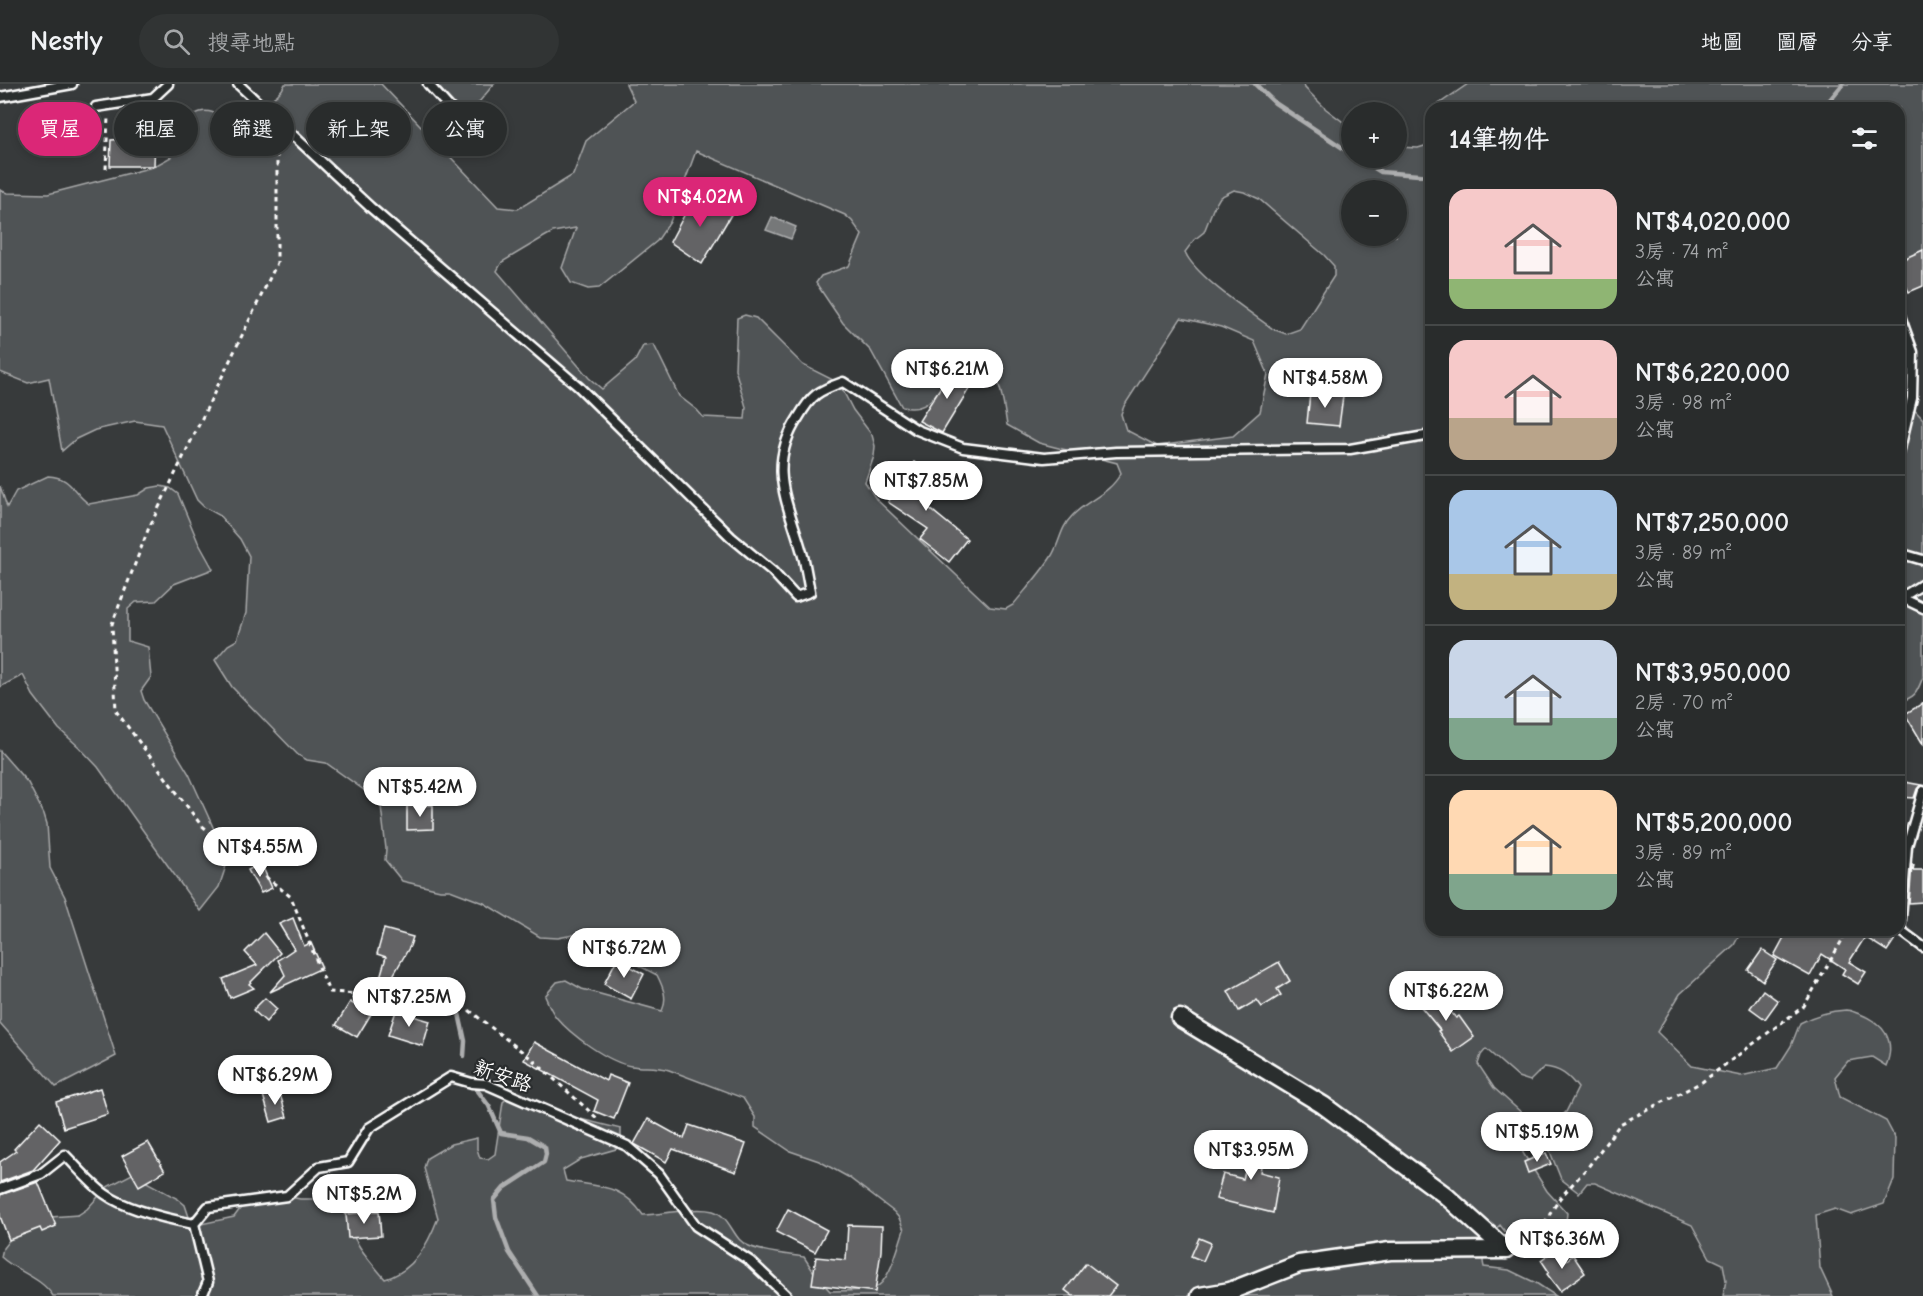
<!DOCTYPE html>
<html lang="zh-TW">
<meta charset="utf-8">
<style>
body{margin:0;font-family:"Comic Neue","LXGW WenKai TC",sans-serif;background:#313434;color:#f1f3f6;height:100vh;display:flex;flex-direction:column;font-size:22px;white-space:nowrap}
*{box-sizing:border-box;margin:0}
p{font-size:20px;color:#a5a7a9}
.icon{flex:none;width:33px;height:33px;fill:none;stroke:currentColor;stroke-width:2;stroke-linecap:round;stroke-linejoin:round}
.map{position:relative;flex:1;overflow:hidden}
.drawer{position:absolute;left:1425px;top:18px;width:480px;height:834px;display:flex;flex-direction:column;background:#292c2c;border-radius:18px;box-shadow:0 3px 9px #0003,0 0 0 2px #454848}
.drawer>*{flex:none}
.top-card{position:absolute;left:18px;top:18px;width:570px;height:54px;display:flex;gap:12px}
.controls{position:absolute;left:1341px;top:18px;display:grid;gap:12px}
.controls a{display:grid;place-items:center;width:66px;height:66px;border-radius:50%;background:#292c2c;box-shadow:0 3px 9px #0003,0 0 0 2px #454848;font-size:30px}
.price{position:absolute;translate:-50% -51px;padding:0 14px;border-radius:21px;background:#fff;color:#222;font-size:20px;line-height:39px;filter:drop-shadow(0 2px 3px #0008)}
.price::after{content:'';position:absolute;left:50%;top:36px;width:18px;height:14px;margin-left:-9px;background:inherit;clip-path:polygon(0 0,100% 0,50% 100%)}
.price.active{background:#db2777;color:#fff}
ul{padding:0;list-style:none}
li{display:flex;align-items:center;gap:18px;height:150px;padding:0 24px}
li+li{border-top:2px solid #454848}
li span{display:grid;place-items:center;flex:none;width:168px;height:120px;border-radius:18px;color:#555}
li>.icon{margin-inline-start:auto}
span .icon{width:72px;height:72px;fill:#fffc;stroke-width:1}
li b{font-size:26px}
h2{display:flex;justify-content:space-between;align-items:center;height:72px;padding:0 24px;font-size:26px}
.chip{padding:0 21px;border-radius:27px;background:#292c2c;box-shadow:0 3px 9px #0003,0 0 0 2px #454848;font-size:21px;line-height:54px}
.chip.active{background:#db2777;color:#fff}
header{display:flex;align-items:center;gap:36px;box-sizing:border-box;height:84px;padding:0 30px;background:#292c2c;border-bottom:2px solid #454848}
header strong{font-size:28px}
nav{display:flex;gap:33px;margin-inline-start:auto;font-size:21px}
.search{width:420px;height:54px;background:#313434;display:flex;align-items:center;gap:15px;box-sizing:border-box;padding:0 21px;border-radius:33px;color:#a5a7a9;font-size:22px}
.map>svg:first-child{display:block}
.green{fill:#505354;stroke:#a8a9aa;stroke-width:1.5;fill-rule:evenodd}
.water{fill:#767879;stroke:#adaeaf;stroke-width:1.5}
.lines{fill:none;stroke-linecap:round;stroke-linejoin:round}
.stream{stroke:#adaeaf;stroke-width:4.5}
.building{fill:#636465;stroke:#fff;stroke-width:1.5}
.service-casing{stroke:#fff;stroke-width:13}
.minor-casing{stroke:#fff;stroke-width:21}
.path{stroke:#fff;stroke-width:3;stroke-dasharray:4.5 4.5;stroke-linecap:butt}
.service{stroke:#2a2d2e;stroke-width:8}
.minor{stroke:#2a2d2e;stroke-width:16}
.labels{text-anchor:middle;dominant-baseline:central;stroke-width:4.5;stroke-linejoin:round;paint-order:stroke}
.street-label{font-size:20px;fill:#fff;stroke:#2a2d2e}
</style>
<header>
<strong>Nestly</strong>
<div class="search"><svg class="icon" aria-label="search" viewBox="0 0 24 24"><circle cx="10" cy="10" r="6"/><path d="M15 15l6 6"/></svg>搜尋地點</div>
<nav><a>地圖</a><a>圖層</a><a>分享</a></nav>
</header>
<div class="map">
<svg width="1923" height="1212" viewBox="0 0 1923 1212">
<rect width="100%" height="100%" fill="#373a3b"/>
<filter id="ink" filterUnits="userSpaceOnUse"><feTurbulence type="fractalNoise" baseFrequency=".0167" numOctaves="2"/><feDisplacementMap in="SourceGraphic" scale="12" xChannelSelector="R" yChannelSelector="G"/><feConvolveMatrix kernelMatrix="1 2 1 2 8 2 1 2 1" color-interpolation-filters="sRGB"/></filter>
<g filter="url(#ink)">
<!-- green -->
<g class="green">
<path d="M285,0H381L498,123L518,125L573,91L586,57L634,17L626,0H1304L1305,4L1326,25L1351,44L1352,74H1396L1397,63L1418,64L1431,60V846H1742L1734,861L1680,910L1657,948L1692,982L1741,992L1777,984L1791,962L1800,939C1815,931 1829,927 1846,926C1851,926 1856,929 1860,930C1885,940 1896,957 1886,982L1872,973L1848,977L1835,993L1840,1013L1886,1037L1895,1054L1894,1095L1884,1120L1851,1131L1835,1125L1816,1131L1820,1184L1833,1212H1723L1726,1196L1723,1180L1710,1174L1692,1141L1595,1099H1587L1579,1109L1561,1095L1547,1060L1550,1042L1566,1028L1578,1004C1569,992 1560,984 1544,983L1530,997L1518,993L1486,965L1481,971L1478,980L1494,1004L1523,1030V1069L1547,1107L1567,1129L1565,1147C1550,1161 1543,1170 1521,1168L1500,1141C1488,1150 1480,1167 1484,1183L1509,1186L1536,1199L1556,1212H53C41,1193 17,1188 1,1173L3,1164L14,1150L37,1134L78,1131L87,1125L107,1103L132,1090L178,1115L185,1121L192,1142L234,1133L240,1125L241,1116L290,1113L300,1115H316L345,1129C351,1156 367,1174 385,1195C414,1187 428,1160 438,1134L424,1084L427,1074L451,1060L477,1054V1065L480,1074L488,1075L495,1070L503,1018L509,1013L528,1022L621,1045V1056L616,1065L581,1075L563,1086L566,1097C600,1103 622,1100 643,1131C664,1131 693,1122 713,1127C732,1133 732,1156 749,1162C764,1169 788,1170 804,1173L817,1193L830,1207C842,1206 863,1208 874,1204C890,1199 898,1162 904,1146L899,1134L894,1128L848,1093L819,1077L790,1067L755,1043V1033L743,1014L669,986C656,982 644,984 631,982C608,978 571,951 556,933C551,927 548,919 545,912L557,898L566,896L582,905L662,927C668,914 663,903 657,891L578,850L558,854L540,853L484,819L450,806H440L402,797L385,776L386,765L381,722L375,714L326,679L307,676L298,671L232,603L215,576L228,561L237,556L246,529L249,472L240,455L219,431L204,423L197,416L162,341L135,337L95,346L76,355L62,367L49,294L28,299L0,288V106L7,109L48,110L153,83L171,73L183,37C198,28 204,23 221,32C241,26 277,21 285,0ZM696,67L845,131L852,137L862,151L849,182L821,192L816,199L843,239L871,267L902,323C926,328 931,315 945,300C954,290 963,281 971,271C1000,273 1003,319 1007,341L1039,359L1117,379L1121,389C1109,411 1088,415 1072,432C1060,444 1060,459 1051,473C1040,490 1026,505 1013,521L1006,525L990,523L876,415L865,398L874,372L875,362L872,351L853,326L839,299L803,281L756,234L745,231L737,234L735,285L746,323L745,335L703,333L697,326L679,312L654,261L643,262L635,277L602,305L589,294L497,187L502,178L544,153L553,148L576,144L562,184L571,199L588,205L599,204L657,157L670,138ZM1234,106L1244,108L1259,115L1324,171L1334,182V192L1300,245L1286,250L1273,245C1250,228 1195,192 1185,168L1194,156L1204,148L1213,125L1220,113ZM1352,106H1396V152H1352ZM1181,234L1221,243L1254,257L1268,290L1260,328L1233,352L1157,362L1126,346L1121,330L1124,322Z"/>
<polygon points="436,0 494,0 470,29 460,26"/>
<polygon points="1468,0 1923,0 1923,191 1899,190 1899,24 1433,24"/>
<path d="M1899,269L1905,287L1904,315L1923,335V593C1917,608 1916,614 1899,617Z"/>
<path d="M48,392C72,393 72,408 89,420L138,411L149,404L160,402L170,404L178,410L198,458L213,485L174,500L156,517L136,518L128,525V557L148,563L151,593L141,607L144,616L189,690L228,776L219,803L200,827L98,683L79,663L59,645L33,611L23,591L0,603V402L7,423L16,407Z"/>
<polygon points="0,667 28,699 44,730 47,740 50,784 65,813 116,972 56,1003 0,939"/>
</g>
<!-- water -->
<polygon class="water" points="772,133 796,143 791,155 766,146"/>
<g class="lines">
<!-- stream -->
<g class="stream">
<polyline points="1255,0 1275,19 1352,70"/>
<polyline points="1823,24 1843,0"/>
<polyline points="1358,74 1381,88 1431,92"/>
<polyline points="456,916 465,957 464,972"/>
<polyline points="472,999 489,1022 501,1049 528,1053 545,1063 546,1070 544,1078 504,1104 494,1116 496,1133 509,1168 538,1212"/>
</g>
</g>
<!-- building -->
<g class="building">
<polygon points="155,53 154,82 110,82 111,56"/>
<polygon points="696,109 732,129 702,180 670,158"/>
<polygon points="1923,166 1923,202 1909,208 1899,187 1899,177"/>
<polygon points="954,282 975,295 942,349 919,337"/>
<polygon points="1310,309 1343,312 1339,342 1307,339"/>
<polygon points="914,378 939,395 923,419 967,455 949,478 920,455 928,445 888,418"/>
<polygon points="1923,619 1923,660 1905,630"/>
<polygon points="1899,697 1921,701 1917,705 1914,714 1899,713"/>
<polygon points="433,721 433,745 407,746 407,722"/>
<polygon points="261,779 272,804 261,809 248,786"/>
<polygon points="1912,781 1914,781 1913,786 1923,786 1923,818 1909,819"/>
<polygon points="293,834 304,862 311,859 322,884 270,908 285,891 278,876 294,865 279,840"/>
<polygon points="384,845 413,853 410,862 379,916 374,914 386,873 377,870"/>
<polygon points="1788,846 1829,846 1843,854 1848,846 1881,846 1895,855 1887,867 1865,853 1849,878 1866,888 1858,900 1842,890 1845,885 1822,870 1810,892 1774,872"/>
<polygon points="264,849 280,869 249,900 254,904 230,914 223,895 257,881 245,868"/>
<polygon points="1762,866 1777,876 1763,897 1748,886"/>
<polygon points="617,875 644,890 631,915 604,900"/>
<polygon points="1279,878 1290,897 1277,905 1281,911 1262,923 1257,916 1239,927 1228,907"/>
<polygon points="1763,906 1778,917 1765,935 1750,924"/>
<polygon points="1433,907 1456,934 1459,932 1474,953 1453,968 1438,947 1440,946 1418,919"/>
<polygon points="265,914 277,925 266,938 253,926"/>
<polygon points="350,918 371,930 357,953 336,941"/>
<polygon points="396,927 430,937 423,962 388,951"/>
<polygon points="534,958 606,997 608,991 628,999 614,1035 594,1027 598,1016 524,976"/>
<polygon points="100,1004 108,1030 64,1044 56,1018"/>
<polygon points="279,1007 287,1033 271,1038 263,1011"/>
<polygon points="648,1035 684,1055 689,1041 746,1060 736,1088 673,1065 666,1078 636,1061 634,1060"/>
<polygon points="40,1037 60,1056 33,1086 0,1098 0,1078 16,1067 14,1065"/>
<polygon points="1243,1050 1266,1054 1260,1088 1279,1093 1273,1129 1216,1115 1223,1090 1243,1095 1251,1066 1241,1064"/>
<polygon points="148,1058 165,1087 139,1102 122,1072"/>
<polygon points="1546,1069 1551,1080 1528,1089 1524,1078"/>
<polygon points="38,1098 56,1142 42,1148 40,1144 9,1156 0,1132 0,1111"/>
<polygon points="788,1125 827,1146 815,1168 776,1148"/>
<polygon points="379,1127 381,1152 348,1154 346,1130"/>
<polygon points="848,1141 882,1142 881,1167 875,1208 812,1200 816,1173 846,1176"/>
<polygon points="1199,1154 1211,1159 1203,1177 1191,1172"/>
<polygon points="1556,1165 1564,1178 1573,1171 1585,1189 1560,1207 1547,1190 1549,1188 1541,1176"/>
<polygon points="1086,1179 1116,1202 1108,1212 1073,1212 1065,1206"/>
</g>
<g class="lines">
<defs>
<g id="service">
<path d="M238,0L370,123L579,303L731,453L772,487L796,513L810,508C808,497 806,486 804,476C791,423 764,386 798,334C812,310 818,307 843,298L917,346L963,364L1044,374L1116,368L1350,365L1431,351"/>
<polyline points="428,0 477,54"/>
<polyline points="0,13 72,0"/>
<polyline points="96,23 153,14 168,0"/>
<polyline points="1899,229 1913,268 1912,314 1899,369"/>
<polyline points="1899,469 1923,476"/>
<polyline points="1902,514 1923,524"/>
<polyline points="1899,515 1923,500"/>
<polyline points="1923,707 1907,762 1900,846 1923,863"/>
<path d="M0,1105L41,1090L65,1071C78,1084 91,1100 105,1110C127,1126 168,1135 194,1140"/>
<polyline points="202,1212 208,1198 194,1140 208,1123 287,1112 319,1083 348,1078 369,1044 451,993 472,999 486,1000 627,1062 659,1090 696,1142 750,1177 787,1212"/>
</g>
<g id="minor">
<polyline points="1180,934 1323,1021 1445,1111 1506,1166"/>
<polyline points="1200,1212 1230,1207 1299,1180 1390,1167 1506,1166"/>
</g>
</defs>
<!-- service casing -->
<use href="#service" class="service-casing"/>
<!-- minor casing -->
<use href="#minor" class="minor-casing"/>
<!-- path -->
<g class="path">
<polyline points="277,51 277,179 148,446 112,540 116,627 201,741 291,813 329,908 456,916 533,976 599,1036"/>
<polyline points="106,85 108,32"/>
<polyline points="1519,1161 1533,1157 1560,1114 1588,1083 1620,1040 1702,998 1804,922 1848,846"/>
</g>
<!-- service -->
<use href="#service" class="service"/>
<!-- minor -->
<use href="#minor" class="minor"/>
</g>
</g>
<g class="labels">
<!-- street labels -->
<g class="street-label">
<text transform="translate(503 992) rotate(19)">新安路</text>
</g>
</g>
</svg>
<div class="controls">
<a>+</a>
<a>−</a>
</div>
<b class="price active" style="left:700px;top:144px">NT$4.02M</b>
<b class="price" style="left:947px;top:316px">NT$6.21M</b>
<b class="price" style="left:1325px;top:325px">NT$4.58M</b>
<b class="price" style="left:926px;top:428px">NT$7.85M</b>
<b class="price" style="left:420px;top:734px">NT$5.42M</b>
<b class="price" style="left:260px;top:794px">NT$4.55M</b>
<b class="price" style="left:624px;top:895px">NT$6.72M</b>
<b class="price" style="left:1446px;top:938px">NT$6.22M</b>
<b class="price" style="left:409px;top:944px">NT$7.25M</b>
<b class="price" style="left:275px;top:1022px">NT$6.29M</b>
<b class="price" style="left:1537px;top:1079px">NT$5.19M</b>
<b class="price" style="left:1251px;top:1097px">NT$3.95M</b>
<b class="price" style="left:364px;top:1141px">NT$5.2M</b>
<b class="price" style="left:1562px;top:1186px">NT$6.36M</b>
<div class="top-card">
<a class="chip active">買屋</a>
<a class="chip">租屋</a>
<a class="chip">篩選</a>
<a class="chip">新上架</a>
<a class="chip">公寓</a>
</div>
<section class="drawer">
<h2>14筆物件<svg class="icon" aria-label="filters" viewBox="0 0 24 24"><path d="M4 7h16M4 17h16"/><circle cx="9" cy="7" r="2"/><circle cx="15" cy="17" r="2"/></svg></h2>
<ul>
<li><span style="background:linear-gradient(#f6c9c9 75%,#8fb573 0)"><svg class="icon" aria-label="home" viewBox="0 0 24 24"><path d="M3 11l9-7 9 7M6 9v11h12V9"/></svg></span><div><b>NT$4,020,000</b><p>3房 · 74 m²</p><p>公寓</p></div></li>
<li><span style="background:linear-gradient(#f6c9c9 65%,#b9a48a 0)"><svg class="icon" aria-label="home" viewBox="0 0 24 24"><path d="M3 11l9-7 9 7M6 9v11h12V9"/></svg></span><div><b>NT$6,220,000</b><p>3房 · 98 m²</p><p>公寓</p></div></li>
<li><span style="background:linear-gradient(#a9c7e8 70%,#c2b280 0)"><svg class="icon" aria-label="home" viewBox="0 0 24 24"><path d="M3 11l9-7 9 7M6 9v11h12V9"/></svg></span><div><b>NT$7,250,000</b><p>3房 · 89 m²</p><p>公寓</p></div></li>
<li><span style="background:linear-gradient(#c9d6e8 65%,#7fa58c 0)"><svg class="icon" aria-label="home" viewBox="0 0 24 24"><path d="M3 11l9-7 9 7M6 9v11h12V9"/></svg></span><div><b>NT$3,950,000</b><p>2房 · 70 m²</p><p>公寓</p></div></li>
<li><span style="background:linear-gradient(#ffd9b3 70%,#7fa58c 0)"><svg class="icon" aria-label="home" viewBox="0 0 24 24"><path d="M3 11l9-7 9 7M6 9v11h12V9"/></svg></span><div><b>NT$5,200,000</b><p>3房 · 89 m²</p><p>公寓</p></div></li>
</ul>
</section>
</div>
